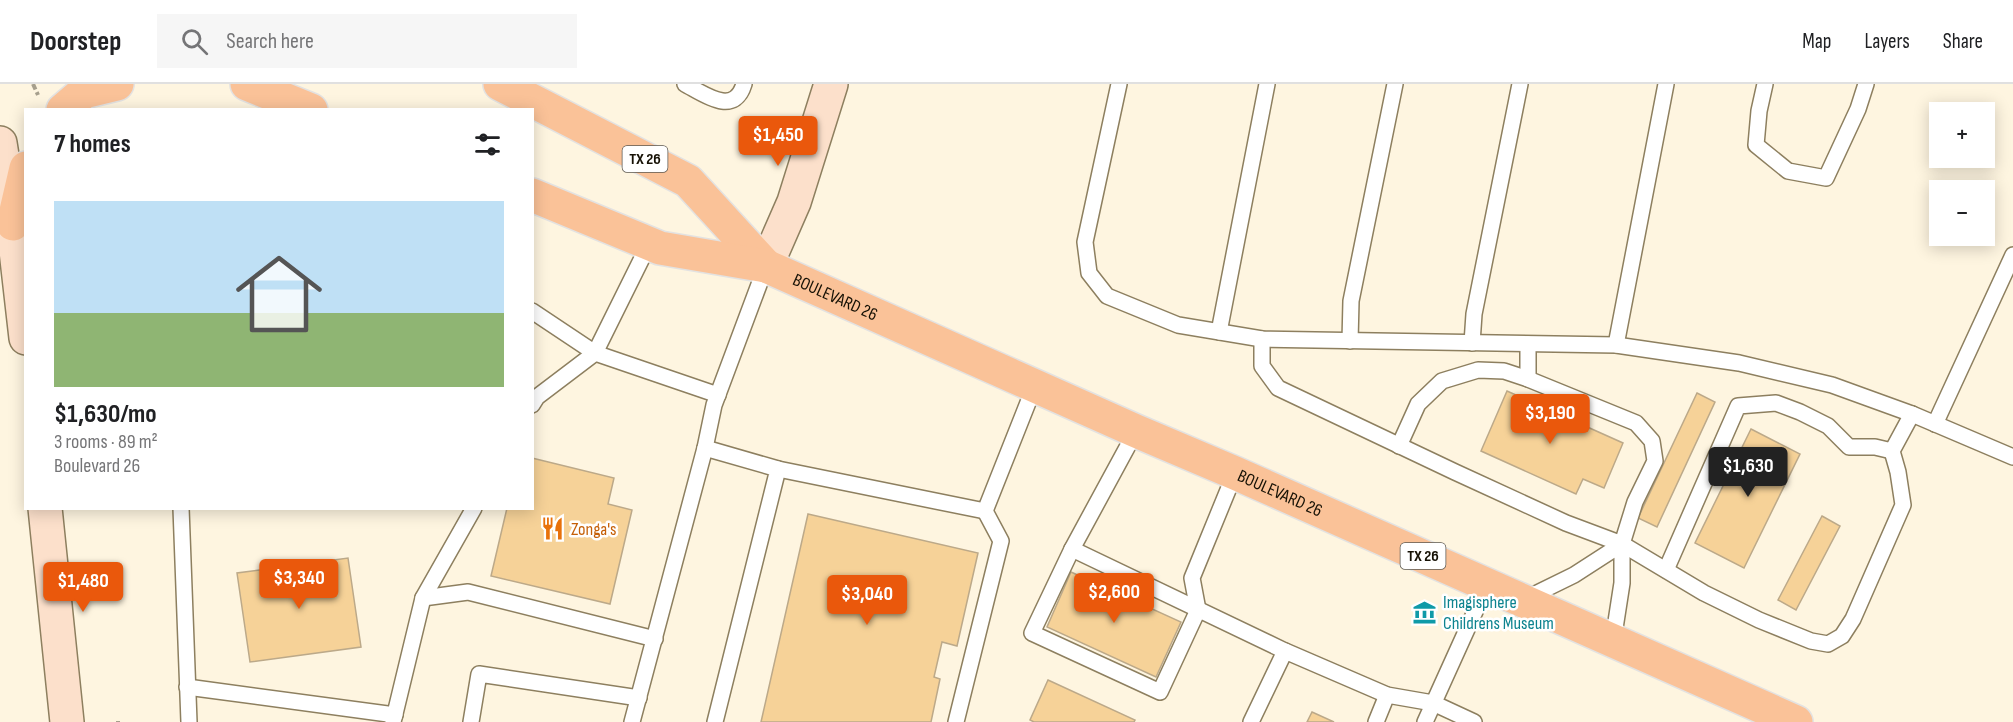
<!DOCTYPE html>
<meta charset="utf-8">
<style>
body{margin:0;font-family:"Sofia Sans Condensed",sans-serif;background:#f6f6f6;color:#202124;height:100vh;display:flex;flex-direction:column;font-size:22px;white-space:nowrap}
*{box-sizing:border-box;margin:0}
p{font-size:20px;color:#757577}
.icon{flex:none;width:33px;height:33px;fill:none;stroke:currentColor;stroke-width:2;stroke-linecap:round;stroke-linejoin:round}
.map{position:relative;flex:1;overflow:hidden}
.side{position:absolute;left:24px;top:24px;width:510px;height:402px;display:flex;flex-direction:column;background:#fff;border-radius:0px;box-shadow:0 3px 15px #0003}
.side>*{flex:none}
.buttons{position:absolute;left:1929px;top:18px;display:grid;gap:12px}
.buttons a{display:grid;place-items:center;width:66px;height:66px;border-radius:0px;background:#fff;box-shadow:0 3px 15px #0003;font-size:30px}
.price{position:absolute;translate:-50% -51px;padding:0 14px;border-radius:6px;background:#ea580c;color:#fff;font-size:20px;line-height:39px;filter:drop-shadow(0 2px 3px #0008)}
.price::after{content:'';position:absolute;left:50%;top:36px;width:18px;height:14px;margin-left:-9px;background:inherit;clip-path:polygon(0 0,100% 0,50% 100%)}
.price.selected{background:#222;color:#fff}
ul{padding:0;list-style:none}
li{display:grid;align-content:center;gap:12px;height:318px;padding:0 30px}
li+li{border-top:2px solid #e0e0e0}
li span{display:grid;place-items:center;height:186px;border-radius:0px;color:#555}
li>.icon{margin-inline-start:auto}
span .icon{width:108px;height:108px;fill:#fffc;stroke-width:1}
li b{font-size:26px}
h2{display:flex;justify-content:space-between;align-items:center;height:72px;padding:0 30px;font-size:26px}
header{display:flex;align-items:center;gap:36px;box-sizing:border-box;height:84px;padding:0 30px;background:#fff;border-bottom:2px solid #e0e0e0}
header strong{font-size:28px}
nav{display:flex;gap:33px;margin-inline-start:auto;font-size:21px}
.search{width:420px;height:54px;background:#f6f6f6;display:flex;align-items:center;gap:15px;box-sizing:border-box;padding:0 21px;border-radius:0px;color:#757577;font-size:22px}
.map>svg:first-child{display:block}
.building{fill:#f6d298;stroke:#bca989;stroke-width:1.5}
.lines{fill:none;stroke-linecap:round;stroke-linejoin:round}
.lane-casing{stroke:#8d7f5f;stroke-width:18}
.secondary-casing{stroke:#8d7f5f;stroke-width:36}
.primary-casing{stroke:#e3e2e1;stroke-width:36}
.path{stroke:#a69f8d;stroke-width:4;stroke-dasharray:6 3;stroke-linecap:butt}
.lane{stroke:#fff;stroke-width:15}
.secondary{stroke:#fce0cb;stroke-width:33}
.primary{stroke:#fac298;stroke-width:33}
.labels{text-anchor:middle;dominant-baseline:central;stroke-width:5;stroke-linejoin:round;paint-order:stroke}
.shield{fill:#fff;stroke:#5c5850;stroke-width:1.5}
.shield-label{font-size:16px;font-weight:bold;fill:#161105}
.street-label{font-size:18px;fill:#161105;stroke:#fff}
.food-label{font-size:18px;fill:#c56008;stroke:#fff;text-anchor:start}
.culture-label{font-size:18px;fill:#0d838f;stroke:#fff;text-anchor:start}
</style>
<header>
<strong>Doorstep</strong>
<div class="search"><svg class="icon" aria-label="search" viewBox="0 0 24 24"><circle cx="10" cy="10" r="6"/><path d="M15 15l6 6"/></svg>Search here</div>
<nav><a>Map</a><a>Layers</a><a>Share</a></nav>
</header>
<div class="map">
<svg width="2013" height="638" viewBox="0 0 2013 638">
<rect width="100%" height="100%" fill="#fef5e0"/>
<!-- building -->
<g class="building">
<polygon points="1507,307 1623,359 1604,404 1583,395 1576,410 1481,367"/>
<polygon points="1697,309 1715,318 1657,443 1638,434"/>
<polygon points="1751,345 1800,370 1744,484 1695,459"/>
<polygon points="532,374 614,394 608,420 632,426 610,520 491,492 507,424 532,424"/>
<polygon points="808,430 978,469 957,562 942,558 934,593 940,595 931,638 761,638"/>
<polygon points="1822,432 1840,442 1796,526 1778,516"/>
<polygon points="348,474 361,563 250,578 237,489"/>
<polygon points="1071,488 1181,538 1156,593 1047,543"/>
<polygon points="1048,596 1135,636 1134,638 1034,638 1030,636"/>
<polygon points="1312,628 1334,638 1307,638"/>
</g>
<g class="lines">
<defs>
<g id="lane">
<path d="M685,0C704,10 734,33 744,0"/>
<polyline points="1119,0 1085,158 1089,189 1107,212 1178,241 1262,255 1616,261 1739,279 1832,301 1912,330 2013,373"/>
<polyline points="1765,0 1759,27 1756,61 1788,87 1826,94 1858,25 1866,0"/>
<polyline points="532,227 595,269 718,311"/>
<polyline points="1219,248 1267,0"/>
<polyline points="1262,255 1262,282 1278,304 1455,388 1566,439 1622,460 1704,509 1759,536 1811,557 1828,560 1842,552 1853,535 1903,421 1898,388 1892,367 1912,330"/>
<polyline points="1350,257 1351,217 1395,0"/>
<polyline points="1472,259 1474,230 1520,0"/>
<polyline points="1616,261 1666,0"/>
<polyline points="1528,295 1528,260"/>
<polyline points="532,321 537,313 595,269 649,160"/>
<polyline points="1935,340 2013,171"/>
<polyline points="1136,347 1072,465 1032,549 1160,608 1198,526 1192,494 1235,389"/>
<polyline points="1399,362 1418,320 1442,297 1478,286 1504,287 1528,295 1636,339 1652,357 1655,377 1635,418 1622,460"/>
<polyline points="705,364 778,385 715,638"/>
<polyline points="778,385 985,427 1035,301"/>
<polyline points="181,424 189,638"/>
<polyline points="1072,465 1285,567"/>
<polyline points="1666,486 1738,322 1776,319 1800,328 1828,342 1849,363 1875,363 1892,367"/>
<polyline points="423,514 468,508 655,555"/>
<polyline points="1525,515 1574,491 1622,460 1622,499 1613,557"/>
<polyline points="187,603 395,631"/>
<polyline points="393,638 423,514 474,424"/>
<polyline points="471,638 479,590 639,614"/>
<polyline points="632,638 705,364 714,321 766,182"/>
<polyline points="956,638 1001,457 985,427"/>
<polyline points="1251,638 1285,567 1387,611 1433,619 1474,638"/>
<polyline points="1376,638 1387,611"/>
<polyline points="1425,638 1487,501"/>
</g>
<g id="secondary">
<polyline points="0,59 13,140 26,254"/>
<polyline points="766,182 794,118 831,0"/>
<polyline points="45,424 67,638"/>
</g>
<g id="primary">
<polyline points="247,0 311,26"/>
<polyline points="500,0 688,97 766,182"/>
<polyline points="63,26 84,8 117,0"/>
<path id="s1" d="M532,111L660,164L766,182L1136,347L1235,389L1796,638"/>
<polyline points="13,140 26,84"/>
</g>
</defs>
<!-- lane casing -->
<use href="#lane" class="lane-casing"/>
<!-- secondary casing -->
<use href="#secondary" class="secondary-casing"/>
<!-- primary casing -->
<use href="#primary" class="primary-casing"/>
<!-- path -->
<g class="path">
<polyline points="33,0 38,11"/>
<polyline points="118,637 118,638"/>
</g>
<!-- lane -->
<use href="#lane" class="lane"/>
<!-- secondary -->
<use href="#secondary" class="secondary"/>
<!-- primary -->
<use href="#primary" class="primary"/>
</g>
<!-- icons -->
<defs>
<symbol id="restaurant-bare" viewBox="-9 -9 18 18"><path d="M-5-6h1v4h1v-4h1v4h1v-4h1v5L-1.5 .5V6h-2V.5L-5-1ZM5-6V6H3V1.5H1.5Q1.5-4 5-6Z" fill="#e8710a" stroke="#fff" stroke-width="2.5" paint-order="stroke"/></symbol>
<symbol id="museum-bare" viewBox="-9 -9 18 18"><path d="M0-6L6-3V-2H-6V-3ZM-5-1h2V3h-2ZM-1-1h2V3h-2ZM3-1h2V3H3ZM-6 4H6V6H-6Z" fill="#0f9aa8" stroke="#fff" stroke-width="2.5" paint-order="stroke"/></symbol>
</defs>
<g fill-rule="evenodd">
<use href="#restaurant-bare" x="536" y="428" width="33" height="33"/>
<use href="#museum-bare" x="1408" y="512" width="33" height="33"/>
</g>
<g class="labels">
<!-- shield labels -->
<g class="shield">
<rect x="622.5" y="62" width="45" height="26" rx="4.5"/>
<rect x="1400.5" y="459" width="45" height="26" rx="4.5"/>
</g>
<g class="shield-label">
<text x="645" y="75">TX 26</text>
<text x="1423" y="472">TX 26</text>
</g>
<!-- street labels -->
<g class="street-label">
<text stroke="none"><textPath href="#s1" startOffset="322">BOULEVARD 26</textPath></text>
<text stroke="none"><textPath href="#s1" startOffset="808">BOULEVARD 26</textPath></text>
</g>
<!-- food labels -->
<g class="food-label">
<text x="571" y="445">Zonga's</text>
</g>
<!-- culture labels -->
<g class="culture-label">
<text x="1443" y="518">Imagisphere<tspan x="1443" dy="21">Childrens Museum</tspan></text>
</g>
</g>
</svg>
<div class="buttons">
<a>+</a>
<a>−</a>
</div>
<b class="price" style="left:778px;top:83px">$1,450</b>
<b class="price" style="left:1550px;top:361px">$3,190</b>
<b class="price selected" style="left:1748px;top:414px">$1,630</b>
<b class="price" style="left:299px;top:526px">$3,340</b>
<b class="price" style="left:83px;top:529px">$1,480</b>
<b class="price" style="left:1114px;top:540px">$2,600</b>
<b class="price" style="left:867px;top:542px">$3,040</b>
<section class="side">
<h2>7 homes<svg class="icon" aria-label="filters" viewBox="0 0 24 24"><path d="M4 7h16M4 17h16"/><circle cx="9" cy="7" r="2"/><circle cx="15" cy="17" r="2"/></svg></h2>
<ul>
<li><span style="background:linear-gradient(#bfe0f5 60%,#8fb573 0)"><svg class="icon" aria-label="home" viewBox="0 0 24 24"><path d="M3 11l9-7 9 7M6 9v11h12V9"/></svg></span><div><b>$1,630/mo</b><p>3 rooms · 89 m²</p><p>Boulevard 26</p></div></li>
</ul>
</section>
</div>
